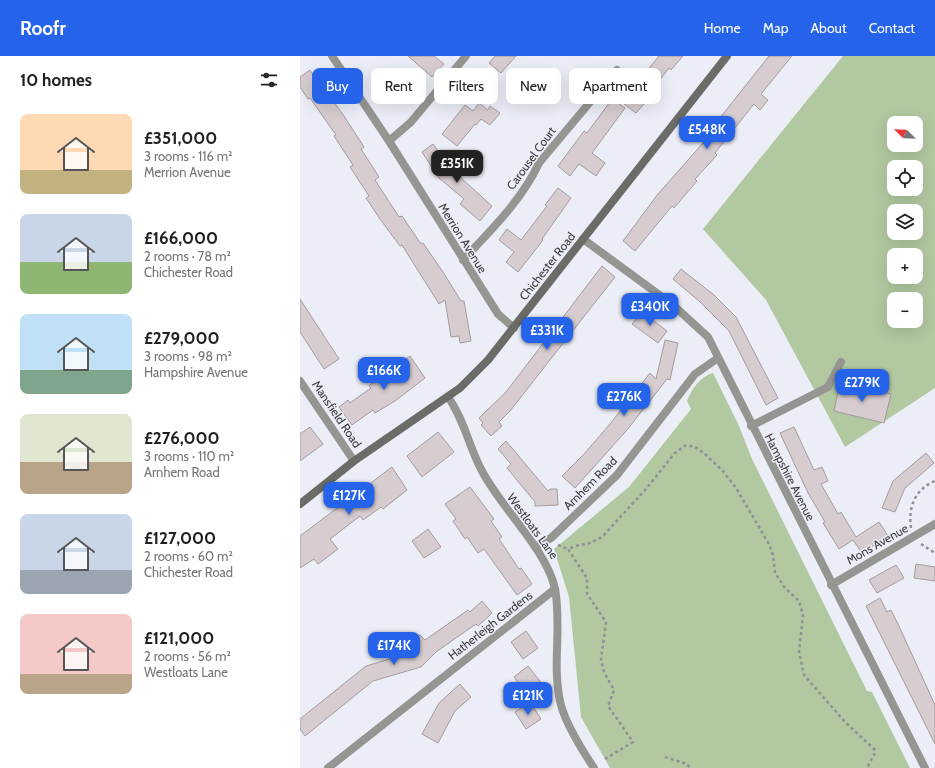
<!DOCTYPE html>
<meta charset="utf-8">
<style>
body{margin:0;font-family:Cabin,sans-serif;background:#f2f2f2;color:#202124;height:100vh;display:flex;flex-direction:column;font-size:15px;white-space:nowrap}
*{box-sizing:border-box;margin:0}
p{font-size:13px;color:#757577}
.icon{flex:none;width:22px;height:22px;fill:none;stroke:currentColor;stroke-width:2;stroke-linecap:round;stroke-linejoin:round}
.map{position:relative;flex:1;overflow:hidden}
.details{display:flex;flex-direction:column;background:#fff;width:300px}
.details>*{flex:none}
.guide{position:absolute;left:12px;top:12px;width:380px;height:36px;display:flex;gap:8px}
.needle{width:26px;rotate:293deg}
.controls{position:absolute;left:587px;top:60px;display:grid;gap:8px}
.controls a{display:grid;place-items:center;width:36px;height:36px;border-radius:8px;background:#fff;box-shadow:0 4px 16px #0002;font-size:20px}
.price{position:absolute;translate:-50% -34px;padding:0 9px;border-radius:8px;background:#2563eb;color:#fff;font-size:13px;line-height:26px;filter:drop-shadow(0 1px 2px #0008)}
.price::after{content:'';position:absolute;left:50%;top:24px;width:12px;height:9px;margin-left:-6px;background:inherit;clip-path:polygon(0 0,100% 0,50% 100%)}
.price.active{background:#222;color:#fff}
ul{padding:0;list-style:none}
li{display:flex;align-items:center;gap:12px;height:100px;padding:0 20px}
li span{display:grid;place-items:center;flex:none;width:112px;height:80px;border-radius:8px;color:#555}
li>.icon{margin-inline-start:auto}
span .icon{width:48px;height:48px;fill:#fffc;stroke-width:1}
li b{font-size:17px}
h2{display:flex;justify-content:space-between;align-items:center;height:48px;padding:0 20px;font-size:17px}
.tag{padding:0 14px;border-radius:8px;background:#fff;box-shadow:0 4px 16px #0002;font-size:14px;line-height:36px}
.tag.active{background:#2563eb;color:#fff}
header{display:flex;align-items:center;gap:24px;box-sizing:border-box;height:56px;padding:0 20px;background:#2563eb;color:#fff}
header strong{font-size:19px}
nav{display:flex;gap:22px;margin-inline-start:auto;font-size:14px}
main{display:flex;flex:1;min-height:0}
.map>svg:first-child{display:block}
.green{fill:#b1c8a1;fill-rule:evenodd}
.building{fill:#d7cdd1;stroke:#a59b9f}
.lines{fill:none;stroke-linecap:round;stroke-linejoin:round}
.path{stroke:#8f9096;stroke-width:2.5;stroke-dasharray:3 3;stroke-linecap:butt}
.lane{stroke:#959692;stroke-width:8}
.street{stroke:#959692;stroke-width:8}
.secondary{stroke:#6b6c67;stroke-width:8}
.labels{text-anchor:middle;dominant-baseline:central;stroke-width:3;stroke-linejoin:round;paint-order:stroke}
.street-label{font-size:12px;fill:#3b3c3f;stroke:#eceef7}
</style>
<header>
<strong>Roofr</strong>
<nav><a>Home</a><a>Map</a><a>About</a><a>Contact</a></nav>
</header>
<main>
<section class="details">
<h2>10 homes<svg class="icon" aria-label="filters" viewBox="0 0 24 24"><path d="M4 7h16M4 17h16"/><circle cx="9" cy="7" r="2"/><circle cx="15" cy="17" r="2"/></svg></h2>
<ul>
<li><span style="background:linear-gradient(#ffd9b3 70%,#c2b280 0)"><svg class="icon" aria-label="home" viewBox="0 0 24 24"><path d="M3 11l9-7 9 7M6 9v11h12V9"/></svg></span><div><b>£351,000</b><p>3 rooms · 116 m²</p><p>Merrion Avenue</p></div></li>
<li><span style="background:linear-gradient(#c9d6e8 60%,#8fb573 0)"><svg class="icon" aria-label="home" viewBox="0 0 24 24"><path d="M3 11l9-7 9 7M6 9v11h12V9"/></svg></span><div><b>£166,000</b><p>2 rooms · 78 m²</p><p>Chichester Road</p></div></li>
<li><span style="background:linear-gradient(#bfe0f5 70%,#7fa58c 0)"><svg class="icon" aria-label="home" viewBox="0 0 24 24"><path d="M3 11l9-7 9 7M6 9v11h12V9"/></svg></span><div><b>£279,000</b><p>3 rooms · 98 m²</p><p>Hampshire Avenue</p></div></li>
<li><span style="background:linear-gradient(#dfe7d0 60%,#b9a48a 0)"><svg class="icon" aria-label="home" viewBox="0 0 24 24"><path d="M3 11l9-7 9 7M6 9v11h12V9"/></svg></span><div><b>£276,000</b><p>3 rooms · 110 m²</p><p>Arnhem Road</p></div></li>
<li><span style="background:linear-gradient(#c9d6e8 70%,#9aa5b1 0)"><svg class="icon" aria-label="home" viewBox="0 0 24 24"><path d="M3 11l9-7 9 7M6 9v11h12V9"/></svg></span><div><b>£127,000</b><p>2 rooms · 60 m²</p><p>Chichester Road</p></div></li>
<li><span style="background:linear-gradient(#f6c9c9 75%,#b9a48a 0)"><svg class="icon" aria-label="home" viewBox="0 0 24 24"><path d="M3 11l9-7 9 7M6 9v11h12V9"/></svg></span><div><b>£121,000</b><p>2 rooms · 56 m²</p><p>Westloats Lane</p></div></li>
</ul>
</section>
<div class="map">
<svg width="635" height="712" viewBox="0 0 635 712">
<rect width="100%" height="100%" fill="#eceef7"/>
<!-- green -->
<g class="green">
<path d="M543,0H635V332L545,391L466,244L403,173ZM594,67H616V89H594ZM594,111H616V133H594ZM594,155H616V177H594ZM594,199H616V221H594ZM594,243H616V265H594Z"/>
<path d="M413,317L439,370L452,403L567,635L572,636L610,712H310L281,661L269,541L254,493L329,431L391,353L387,345C392,332 400,321 413,317Z"/>
</g>
<!-- building -->
<g class="building">
<polygon points="108,0 134,0 144,8 132,21"/>
<polygon points="195,0 216,0 201,17 189,7"/>
<polygon points="359,0 383,0 371,14 369,12 348,39 350,41 336,57 324,48 338,30 336,28"/>
<polygon points="469,0 492,0 461,38 468,44 460,54 454,48 415,97 417,99 395,123 397,125 374,152 372,150 335,195 323,185 358,138 410,79 408,77"/>
<polygon points="10,14 29,43 31,42 44,60 64,91 61,93 79,121 75,124 99,161 102,160 121,188 123,187 143,216 161,245 164,245 171,285 160,287 159,280 151,281 145,244 139,248 102,189 100,190 80,163 66,142 69,140 50,111 53,109 34,80 36,79 10,42 8,43 0,31 0,21"/>
<polygon points="83,15 109,16 108,34 82,33"/>
<polygon points="312,43 325,52 292,97 305,107 296,120 279,108 270,120 258,110 284,75 287,77"/>
<polygon points="179,47 188,54 190,50 200,57 190,69 181,63 176,69 175,68 157,90 142,78 165,49 173,55"/>
<polygon points="133,88 150,112 192,150 180,165 160,148 164,143 139,122 122,96"/>
<polygon points="258,132 271,142 242,183 243,184 218,216 206,206 214,196 199,184 207,173 221,184 247,150 245,149"/>
<polygon points="302,210 315,221 210,355 199,366 202,370 191,380 181,369 183,367 179,362 206,336"/>
<polygon points="381,213 414,239 436,261 478,342 466,349 429,275 399,245 373,223"/>
<polygon points="0,243 39,303 24,313 0,276"/>
<polygon points="342,256 367,275 358,287 332,268"/>
<polygon points="365,284 378,287 370,324 367,323 327,374 275,432 262,420 284,398 310,368 350,317 356,323"/>
<polygon points="110,300 125,322 95,345 75,357 73,354 52,369 39,351 48,344 50,347 71,332 69,330 72,327"/>
<polygon points="540,327 591,338 584,367 534,355"/>
<polygon points="10,371 23,388 0,405 0,378"/>
<polygon points="494,371 514,414 522,411 528,425 521,428 538,458 541,456 556,481 579,466 588,480 562,497 553,484 539,493 523,467 525,466 508,437 480,377"/>
<polygon points="138,376 154,396 122,421 107,400"/>
<polygon points="206,385 248,435 250,433 257,433 258,449 235,450 235,446 207,412 211,408 198,393"/>
<polygon points="626,397 634,407 605,432 595,456 582,452 593,425"/>
<polygon points="92,411 107,434 83,453 81,451 63,464 60,460 30,483 38,493 18,508 14,503 0,512 0,480"/>
<polygon points="170,431 194,463 191,465 202,481 199,483 219,513 221,512 232,528 217,539 184,493 178,497 167,481 165,483 153,465 156,463 145,448"/>
<polygon points="128,473 141,491 124,502 112,485"/>
<polygon points="616,508 635,511 635,525 614,522"/>
<polygon points="596,509 604,522 577,537 569,524"/>
<polygon points="580,542 587,556 591,554 598,568 635,649 635,688 566,550"/>
<polygon points="182,545 192,557 178,570 176,568 136,596 121,611 73,625 5,680 0,673 0,663 66,610 113,596 108,590 120,579 125,584 168,554 170,556"/>
<polygon points="226,575 238,592 223,603 211,586"/>
<polygon points="228,610 243,629 229,640 214,621"/>
<polygon points="160,628 171,641 155,655 138,687 122,678 139,647"/>
<polygon points="230,646 241,663 226,673 215,656"/>
</g>
<g class="lines">
<!-- path -->
<g class="path">
<path d="M611,472C608,451 615,433 635,425"/>
<polyline points="621,488 635,497"/>
<polyline points="258,489 268,493"/>
<polyline points="365,701 387,708 390,712"/>
<polyline points="305,703 333,686 308,650 314,634 304,616 301,603 306,566 287,538 287,522 268,493 275,490 290,487 302,481 346,433 374,398 384,390 394,390 406,399 422,414 436,432 469,488 473,499 475,517 485,532 499,545 503,559 499,596 504,619 545,666 575,694 575,697 567,712"/>
</g>
<!-- lane -->
<polyline class="lane" points="528,331 541,306"/>
<!-- street -->
<g class="street">
<polyline points="32,0 89,85 198,258 214,272"/>
<polyline points="89,85 111,66 166,0"/>
<polyline points="283,183 373,249 408,281 625,712"/>
<path d="M163,204C190,175 222,144 239,107L317,14"/>
<polyline points="0,325 54,405"/>
<path d="M148,341C164,363 169,391 182,415C201,452 247,494 255,533C262,569 252,608 260,645C264,665 282,694 294,712"/>
<polyline points="451,370 528,331"/>
<polyline points="235,491 251,482 317,419 395,318 418,302"/>
<polyline points="531,529 635,468"/>
<polyline points="28,712 255,533"/>
</g>
<!-- secondary -->
<polyline class="secondary" points="0,448 54,405 160,332 188,304 427,0"/>
</g>
<g class="labels">
<!-- street labels -->
<g class="street-label">
<text transform="translate(231 102) rotate(-54)">Carousel Court</text>
<text transform="translate(163 182) rotate(58)">Merrion Avenue</text>
<text transform="translate(247 210) rotate(-52)">Chichester Road</text>
<text transform="translate(37 358) rotate(56)">Mansfield Road</text>
<text transform="translate(490 421) rotate(63)">Hampshire Avenue</text>
<text transform="translate(290 427) rotate(-45)">Arnhem Road</text>
<text transform="translate(233 470) rotate(54)">Westloats Lane</text>
<text transform="translate(577 488) rotate(-30)">Mons Avenue</text>
<text transform="translate(190 569) rotate(-38)">Hatherleigh Gardens</text>
</g>
</g>
</svg>
<div class="controls">
<a><svg class="needle" viewBox="-14 -14 28 28"><path d="M0-13l5 13h-10z" fill="#e53935"/><path d="M0 13l5-13h-10z" fill="#757577"/></svg></a>
<a><svg class="icon" aria-label="locate" viewBox="0 0 24 24"><circle cx="12" cy="12" r="6"/><path d="M12 2v4M12 18v4M2 12h4M18 12h4"/></svg></a>
<a><svg class="icon" aria-label="layers" viewBox="0 0 24 24"><path d="M12 4l9 5-9 5-9-5zM3 14l9 5 9-5"/></svg></a>
<a>+</a>
<a>−</a>
</div>
<b class="price" style="left:407px;top:94px">£548K</b>
<b class="price active" style="left:157px;top:128px">£351K</b>
<b class="price" style="left:350px;top:271px">£340K</b>
<b class="price" style="left:247px;top:295px">£331K</b>
<b class="price" style="left:84px;top:335px">£166K</b>
<b class="price" style="left:562px;top:347px">£279K</b>
<b class="price" style="left:324px;top:361px">£276K</b>
<b class="price" style="left:49px;top:460px">£127K</b>
<b class="price" style="left:94px;top:610px">£174K</b>
<b class="price" style="left:228px;top:660px">£121K</b>
<div class="guide">
<a class="tag active">Buy</a>
<a class="tag">Rent</a>
<a class="tag">Filters</a>
<a class="tag">New</a>
<a class="tag">Apartment</a>
</div>
</div>
</main>
